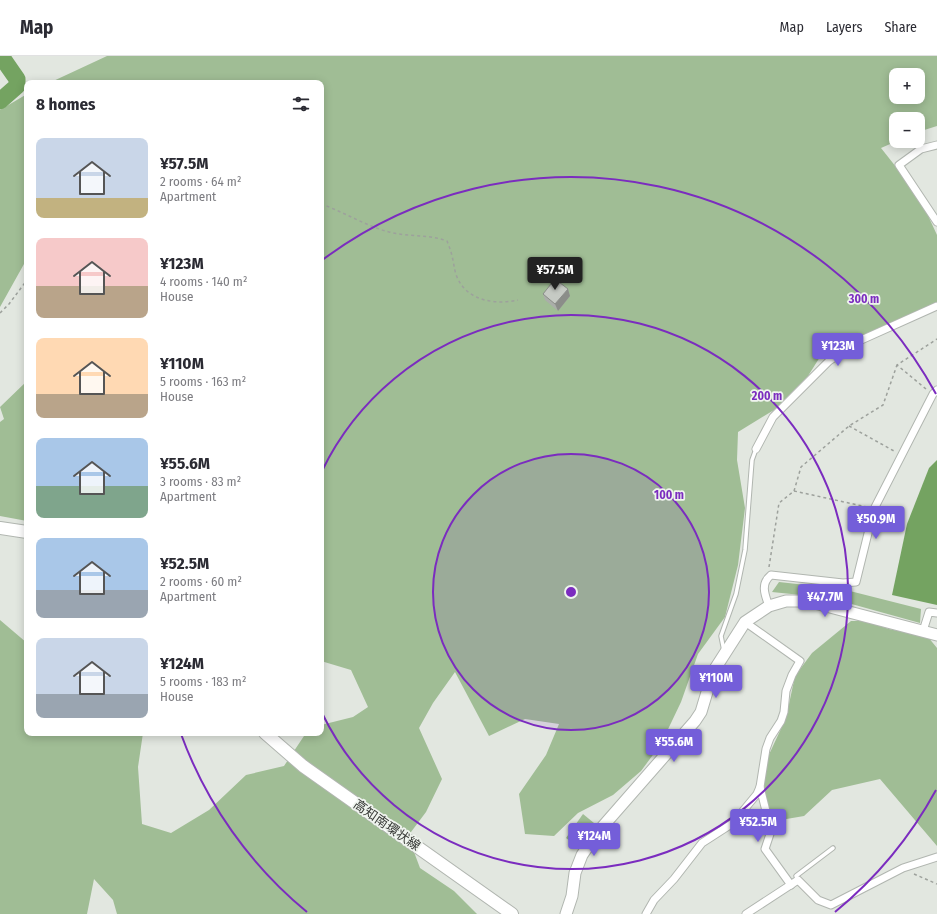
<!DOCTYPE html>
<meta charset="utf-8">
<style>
body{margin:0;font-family:"Fira Sans Condensed","Noto Sans JP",sans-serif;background:#f7f7f7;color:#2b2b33;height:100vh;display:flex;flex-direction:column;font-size:15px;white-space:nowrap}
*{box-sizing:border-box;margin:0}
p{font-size:13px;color:#7c7c81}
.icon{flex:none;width:22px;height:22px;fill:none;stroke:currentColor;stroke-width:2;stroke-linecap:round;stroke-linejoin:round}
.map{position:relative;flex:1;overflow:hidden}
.side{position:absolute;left:24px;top:24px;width:300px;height:656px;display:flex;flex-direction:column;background:#fff;border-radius:8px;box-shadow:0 2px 10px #0003}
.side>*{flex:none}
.controls{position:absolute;left:889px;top:12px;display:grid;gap:8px}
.controls a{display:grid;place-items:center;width:36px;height:36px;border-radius:8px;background:#fff;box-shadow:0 2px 10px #0003;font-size:20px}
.price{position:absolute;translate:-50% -34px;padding:0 9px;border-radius:4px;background:#745ed9;color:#fff;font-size:13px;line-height:26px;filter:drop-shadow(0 1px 2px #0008)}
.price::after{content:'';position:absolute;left:50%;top:24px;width:12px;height:9px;margin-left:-6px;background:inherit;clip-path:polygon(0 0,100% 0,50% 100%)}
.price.current{background:#222;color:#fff}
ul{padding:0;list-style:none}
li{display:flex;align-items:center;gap:12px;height:100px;padding:0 12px}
li span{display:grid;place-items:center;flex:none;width:112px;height:80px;border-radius:8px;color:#555}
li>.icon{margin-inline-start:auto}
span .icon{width:48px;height:48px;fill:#fffc;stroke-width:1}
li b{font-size:17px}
h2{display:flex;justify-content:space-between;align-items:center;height:48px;padding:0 12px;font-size:17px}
header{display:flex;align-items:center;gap:24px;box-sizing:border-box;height:56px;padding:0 20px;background:#fff;border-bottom:1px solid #e1e1e2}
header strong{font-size:19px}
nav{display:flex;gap:22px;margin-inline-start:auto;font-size:14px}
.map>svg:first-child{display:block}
.green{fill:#a0bd95;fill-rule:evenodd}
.water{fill:#74a361}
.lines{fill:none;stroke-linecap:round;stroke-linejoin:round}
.river{stroke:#74a361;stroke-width:17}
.lane-casing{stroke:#b1b6b0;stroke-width:5.5}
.street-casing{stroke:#b1b6b0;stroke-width:9}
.secondary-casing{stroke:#b1b6b0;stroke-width:13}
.primary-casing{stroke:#b1b6b0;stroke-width:14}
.path{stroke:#9da19c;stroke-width:1.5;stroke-dasharray:3 3;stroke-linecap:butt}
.lane{stroke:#fff;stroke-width:3.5}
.street{stroke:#fff;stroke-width:7}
.secondary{stroke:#fff;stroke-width:11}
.primary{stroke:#fff;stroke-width:12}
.wall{fill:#aaaea9}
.shaded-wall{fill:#8b8d89}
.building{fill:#c6cac4;stroke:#8b8d89}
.ring{fill:none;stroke:#7b2cbf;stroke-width:2}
.labels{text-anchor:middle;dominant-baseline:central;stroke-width:3.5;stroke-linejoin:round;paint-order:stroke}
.street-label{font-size:13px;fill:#353734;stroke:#eff4ee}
.centre{fill:#7b2cbf;stroke:#eff4ee;stroke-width:2}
.ring-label{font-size:12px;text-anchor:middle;font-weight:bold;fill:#7b2cbf;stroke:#eff4ee;stroke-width:3.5;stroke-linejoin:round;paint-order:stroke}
</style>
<header>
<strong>Map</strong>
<nav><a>Map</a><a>Layers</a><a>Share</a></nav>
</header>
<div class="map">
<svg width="937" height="858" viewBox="0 0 937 858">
<rect width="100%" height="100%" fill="#e2e7e0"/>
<!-- green -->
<g class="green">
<path d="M107,0H937V70L918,76V63H896L897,85L881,92L919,140L937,179V246L854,283L830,285L808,320L774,354L738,376L737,404L745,452L738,509L725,561L698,598L681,646L661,688L641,715L613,739L578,757L554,780L525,778L519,738L546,699L559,668L525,663L489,680L455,616L433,647L419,672L442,723L426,756L408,780L420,812L454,835L477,858H117L113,844L94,823L87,858H0V564L27,587V677H143L138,711L142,768L171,777L209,754L246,719L284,710L306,677H321V669L353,661L368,651L351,614L321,605V27H49ZM896,19H918V41H896Z"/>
<polygon points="27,38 27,207 24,208 0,251 0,54"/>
<polygon points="27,325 27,465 0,460 0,366 4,363 0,351"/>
<polygon points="779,526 842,533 921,553 920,567 830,542 772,536"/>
<polygon points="851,565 865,565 889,573 928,581 937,592 937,790 880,723 832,734 804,760 769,766 763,741 766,705 786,662 795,620 812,597"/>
<polygon points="583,758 594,767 577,790 566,782"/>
</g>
<!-- water -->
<polygon class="water" points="937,404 937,549 892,539 907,468 929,412"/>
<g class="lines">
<!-- river -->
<polyline class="river" points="0,45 17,30 17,23 1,0"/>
<defs>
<g id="lane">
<polyline points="724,595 721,580 736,538 745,494 752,404 756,393"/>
<polyline points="798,824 796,820 833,792"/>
</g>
<g id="street">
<polyline points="937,89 921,93 899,109 937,166"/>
<polyline points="756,393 773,361 829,305 859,285 937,250"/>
<path d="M769,550C765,539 760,528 771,519L843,527L856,526L874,453L933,338L937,334"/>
<polyline points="923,575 929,556 937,557"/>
<polyline points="760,731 771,775 765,793 791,829"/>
<polyline points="646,858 654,844 674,823 702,787 733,767 757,738 760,731 766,693 770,682 781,665 784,656 786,635 792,619 800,605 745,566"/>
<polyline points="746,858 798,824 818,844 831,849 903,812 937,801"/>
</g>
<polyline id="secondary" points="566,858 572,840 575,817 582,799 597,777 695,665 701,656 713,616 745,566 769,550 786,545 807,545 937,579"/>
<g id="primary">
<polyline points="0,472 27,476"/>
<polyline points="265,677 303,710 512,858"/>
</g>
</defs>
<!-- lane casing -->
<use href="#lane" class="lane-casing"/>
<!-- street casing -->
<use href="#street" class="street-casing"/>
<!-- secondary casing -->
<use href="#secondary" class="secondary-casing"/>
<!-- primary casing -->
<use href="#primary" class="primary-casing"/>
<!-- path -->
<g class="path">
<path d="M321,148C344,156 366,170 389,176C408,181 428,178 447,185C449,190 451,195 452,200C454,207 454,214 457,221C467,245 495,249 518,244"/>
<polyline points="0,257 9,248 27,224"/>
<polyline points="926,333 897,309 937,283"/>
<polyline points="849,370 894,395"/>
<polyline points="794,435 867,451"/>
<polyline points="769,511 779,447 794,435 801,411 849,370 883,349 897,309"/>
<polyline points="914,818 937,828"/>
</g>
<!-- lane -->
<use href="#lane" class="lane"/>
<!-- street -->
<use href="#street" class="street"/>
<!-- secondary -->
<use href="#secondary" class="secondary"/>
<!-- primary -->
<use href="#primary" class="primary"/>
</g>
<!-- wall -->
<polygon class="wall" points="568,233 570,240 558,255 545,244 543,238"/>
<!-- shaded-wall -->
<polygon class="shaded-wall" points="568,233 570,240 558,255 555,248"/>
<!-- building -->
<polygon class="building" points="555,223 568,233 555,248 543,238"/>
<!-- distance rings -->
<circle cx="571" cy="536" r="138" fill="#7b2cbf" fill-opacity=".12"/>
<g class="ring">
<circle cx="571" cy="536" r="138"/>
<path d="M322 415A277 277 0 1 1 322 657"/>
<path d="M936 734A415 415 0 0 1 835 856M307 856A415 415 0 0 1 181 678M321 205A415 415 0 0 1 936 338"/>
</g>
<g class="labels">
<!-- street labels -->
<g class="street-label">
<text transform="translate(387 769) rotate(35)">高知南環状線</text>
</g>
</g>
<circle cx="571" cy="536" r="6" class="centre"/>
<g class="ring-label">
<text x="864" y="247">300 m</text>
<text x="767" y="344">200 m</text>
<text x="669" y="443">100 m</text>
</g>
</svg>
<div class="controls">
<a>+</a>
<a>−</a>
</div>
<b class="price current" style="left:555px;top:235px">¥57.5M</b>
<b class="price" style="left:838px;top:311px">¥123M</b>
<b class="price" style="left:876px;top:484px">¥50.9M</b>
<b class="price" style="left:825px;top:562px">¥47.7M</b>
<b class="price" style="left:716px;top:643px">¥110M</b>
<b class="price" style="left:674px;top:707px">¥55.6M</b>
<b class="price" style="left:758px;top:787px">¥52.5M</b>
<b class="price" style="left:594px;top:801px">¥124M</b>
<section class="side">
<h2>8 homes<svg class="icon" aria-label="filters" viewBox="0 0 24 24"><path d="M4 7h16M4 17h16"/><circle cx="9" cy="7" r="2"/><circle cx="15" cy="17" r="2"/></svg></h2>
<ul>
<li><span style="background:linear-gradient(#c9d6e8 75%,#c2b280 0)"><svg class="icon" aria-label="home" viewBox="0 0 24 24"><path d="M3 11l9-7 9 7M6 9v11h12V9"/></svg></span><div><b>¥57.5M</b><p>2 rooms · 64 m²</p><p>Apartment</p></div></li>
<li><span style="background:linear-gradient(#f6c9c9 60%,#b9a48a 0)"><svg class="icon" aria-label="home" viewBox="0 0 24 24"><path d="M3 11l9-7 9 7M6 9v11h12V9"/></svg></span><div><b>¥123M</b><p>4 rooms · 140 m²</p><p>House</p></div></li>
<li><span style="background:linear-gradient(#ffd9b3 70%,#b9a48a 0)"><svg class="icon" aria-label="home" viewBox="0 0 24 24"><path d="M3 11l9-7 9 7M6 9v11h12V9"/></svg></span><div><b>¥110M</b><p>5 rooms · 163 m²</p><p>House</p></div></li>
<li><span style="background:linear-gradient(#a9c7e8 60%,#7fa58c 0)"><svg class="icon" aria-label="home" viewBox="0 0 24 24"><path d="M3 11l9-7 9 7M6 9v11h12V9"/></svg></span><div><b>¥55.6M</b><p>3 rooms · 83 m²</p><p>Apartment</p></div></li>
<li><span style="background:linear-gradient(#a9c7e8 65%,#9aa5b1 0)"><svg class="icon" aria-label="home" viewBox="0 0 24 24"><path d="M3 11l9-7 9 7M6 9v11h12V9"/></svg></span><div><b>¥52.5M</b><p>2 rooms · 60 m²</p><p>Apartment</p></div></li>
<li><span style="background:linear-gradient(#c9d6e8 70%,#9aa5b1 0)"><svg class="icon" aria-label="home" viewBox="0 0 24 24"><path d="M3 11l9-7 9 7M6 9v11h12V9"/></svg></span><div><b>¥124M</b><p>5 rooms · 183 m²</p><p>House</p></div></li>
</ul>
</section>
</div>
